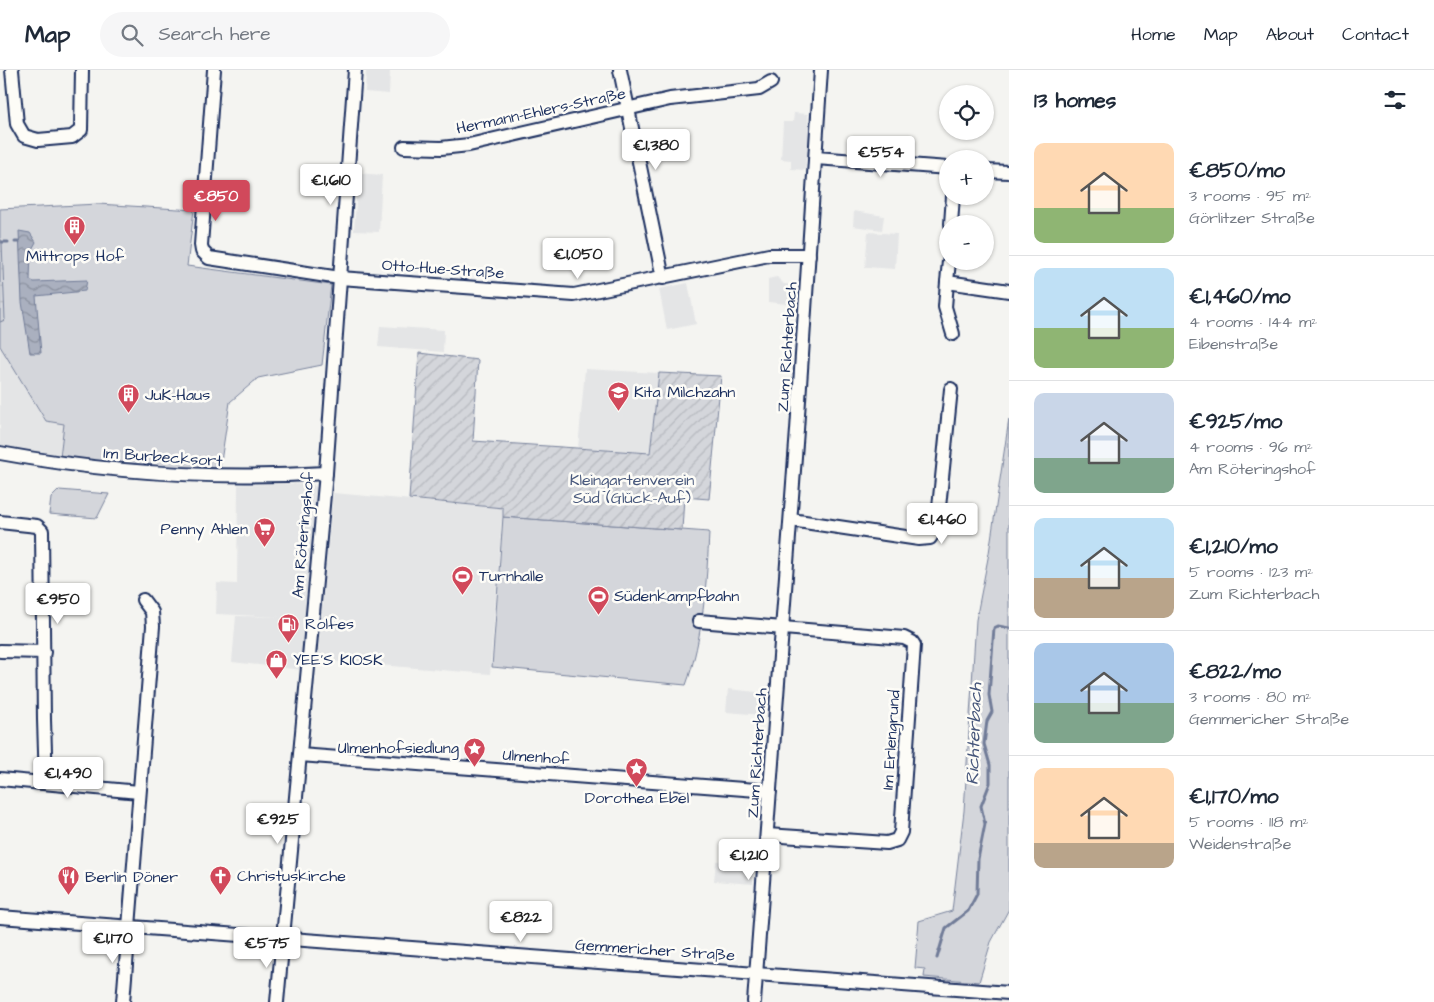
<!DOCTYPE html>
<meta charset="utf-8">
<style>
body{margin:0;font-family:"Architects Daughter",sans-serif;background:#f6f6f7;color:#1f2937;height:100vh;display:flex;flex-direction:column;font-size:19px;white-space:nowrap}
*{box-sizing:border-box;margin:0}
p{font-size:16px;color:#747a83}
.icon{flex:none;width:28px;height:28px;fill:none;stroke:currentColor;stroke-width:2;stroke-linecap:round;stroke-linejoin:round}
.map{position:relative;flex:1;overflow:hidden}
.details{display:flex;flex-direction:column;background:#fff;width:425px}
.details>*{flex:none}
.buttons{position:absolute;left:939px;top:15px;display:grid;gap:10px}
.buttons a{display:grid;place-items:center;width:55px;height:55px;border-radius:50%;background:#fff;box-shadow:0 1px 4px #0004;font-size:25px}
.price{position:absolute;translate:-50% -42px;padding:0 11px;border-radius:5px;background:#fff;color:#222;font-size:16px;line-height:32px;filter:drop-shadow(0 1px 2px #0008)}
.price::after{content:'';position:absolute;left:50%;top:30px;width:15px;height:11px;margin-left:-8px;background:inherit;clip-path:polygon(0 0,100% 0,50% 100%)}
.price.selected{background:#d1495b;color:#fff}
ul{padding:0;list-style:none}
li{display:flex;align-items:center;gap:15px;height:125px;padding:0 25px}
li+li{border-top:1px solid #e0e1e3}
li span{display:grid;place-items:center;flex:none;width:140px;height:100px;border-radius:10px;color:#555}
li>.icon{margin-inline-start:auto}
span .icon{width:60px;height:60px;fill:#fffc;stroke-width:1}
li b{font-size:21px}
h2{display:flex;justify-content:space-between;align-items:center;height:60px;padding:0 25px;font-size:21px}
header{display:flex;align-items:center;gap:30px;box-sizing:border-box;height:70px;padding:0 25px;background:#fff;border-bottom:1px solid #e0e1e3}
header strong{font-size:24px}
nav{display:flex;gap:28px;margin-inline-start:auto;font-size:18px}
.search{width:350px;height:45px;background:#f6f6f7;display:flex;align-items:center;gap:12px;box-sizing:border-box;padding:0 18px;border-radius:28px;color:#747a83;font-size:19px}
main{display:flex;flex:1;min-height:0}
.map>svg:first-child{display:block}
.built{fill:#e4e5e6}
.green{fill:#d4d6db;stroke:#78829c}
.wetland{fill:url(#wetland-marsh);stroke:#78829c}
.garden{fill:url(#garden-furrows);stroke:#78829c}
.water{fill:url(#water-waves);stroke:#717c98}
.lines{fill:none;stroke-linecap:round;stroke-linejoin:round}
.stream{stroke:#717c98;stroke-width:3}
.minor-casing{stroke:#1b2f5e;stroke-width:16}
.minor{stroke:#fdfcf7;stroke-width:12}
.labels{text-anchor:middle;dominant-baseline:central;stroke-width:5;stroke-linejoin:round;paint-order:stroke}
.street-label{font-size:16px;fill:#1b2f5e;stroke:#fdfcf7}
.poi-label{font-size:16px;fill:#1b2f5e;stroke:#fdfcf7;text-anchor:start}
.park-label{font-size:16px;fill:#49597d;stroke:#fdfcf7}
.water-label{font-size:18px;font-style:italic;fill:#46567b;stroke:#fdfcf7}
</style>
<header>
<strong>Map</strong>
<div class="search"><svg class="icon" aria-label="search" viewBox="0 0 24 24"><circle cx="10" cy="10" r="6"/><path d="M15 15l6 6"/></svg>Search here</div>
<nav><a>Home</a><a>Map</a><a>About</a><a>Contact</a></nav>
</header>
<main>
<div class="map">
<svg width="1009" height="932" viewBox="0 0 1009 932">
<defs>
<pattern id="wetland-marsh" width="20" height="14" patternUnits="userSpaceOnUse" patternTransform="scale(1.25)"><rect width="20" height="14" fill="#d4d6db"/><path d="M1 5h8M5 5V1M11 12h8M15 12V8" fill="none" stroke="#b5b8be"/></pattern>
<pattern id="garden-furrows" width="10" height="10" patternUnits="userSpaceOnUse" patternTransform="scale(1.25)"><rect width="10" height="10" fill="#d4d6db"/><path d="M-1 1l2-2M0 10L10 0M9 11l2-2" fill="none" stroke="#b5b8be"/></pattern>
<pattern id="water-waves" width="16" height="10" patternUnits="userSpaceOnUse" patternTransform="scale(1.25)"><rect width="16" height="10" fill="#aab0bf"/><path d="M0 5q4-4 8 0t8 0" fill="none" stroke="#8a909e"/></pattern>
</defs>
<rect width="100%" height="100%" fill="#f4f4f1"/>
<filter id="ink" filterUnits="userSpaceOnUse"><feTurbulence type="fractalNoise" baseFrequency=".02" numOctaves="2"/><feDisplacementMap in="SourceGraphic" scale="10" xChannelSelector="R" yChannelSelector="G"/><feConvolveMatrix kernelMatrix="1 2 1 2 8 2 1 2 1" color-interpolation-filters="sRGB"/></filter>
<g filter="url(#ink)">
<!-- built -->
<g class="built">
<polygon points="366,0 390,0 389,24 365,22"/>
<polygon points="794,43 808,44 808,55 810,56 808,89 806,89 805,100 791,99 791,90 781,89 783,52 793,52"/>
<polygon points="358,103 382,105 379,162 354,161"/>
<polygon points="854,141 884,146 882,160 853,156"/>
<polygon points="868,162 897,164 895,199 865,197"/>
<polygon points="777,207 784,214 797,215 796,235 768,232 768,209"/>
<polygon points="688,213 696,254 667,260 659,219"/>
<polygon points="380,256 444,260 443,282 378,277"/>
<polygon points="0,276 46,351 64,354 60,387 0,375"/>
<polygon points="585,299 659,303 650,383 578,378"/>
<polygon points="310,413 319,419 302,600 232,592 236,546 281,547 216,544 217,513 237,514 238,415"/>
<polygon points="333,423 503,438 490,604 317,590"/>
<polygon points="728,619 766,623 764,645 726,642"/>
<polygon points="716,791 754,794 753,814 714,811"/>
</g>
<!-- green -->
<g class="green">
<polygon points="98,134 194,140 187,196 331,215 322,295 258,308 230,332 220,398 161,398 60,387 64,354 46,351 0,276 0,139"/>
<polygon points="1009,349 1009,839 991,872 979,912 924,907 925,899 915,898 919,851 952,841 964,741 976,550 989,483"/>
<polygon points="59,420 109,424 97,448 49,444 51,428"/>
<path d="M503,447L709,462C707,510 703,569 686,615L492,597Z"/>
</g>
<!-- wetland -->
<polygon class="wetland" points="0,168 2,172 5,250 0,252"/>
<!-- garden -->
<polygon class="garden" points="419,283 478,290 473,371 650,383 659,303 721,306 709,429 684,427 682,460 503,447 503,438 409,429"/>
<!-- water -->
<polygon class="water" points="19,161 30,163 36,172 31,181 30,210 34,212 87,210 85,221 36,226 41,283 30,283 22,232"/>
<g class="lines">
<!-- stream -->
<g class="stream">
<polyline points="2,172 8,172"/>
<polyline points="15,172 19,172"/>
<polyline points="937,888 946,858 968,841 977,824 978,789 985,754 981,736 990,713 990,695 984,674 987,651 992,642 989,625 994,558 998,556 1009,558"/>
</g>
<defs>
<g id="minor">
<polyline points="12,0 17,54 24,66 38,70 72,67 81,60 82,0"/>
<polyline points="214,0 201,175 202,181 209,188 340,208 574,225 769,185 809,185"/>
<polyline points="620,0 663,208"/>
<polyline points="404,77 441,78 469,75 670,29 759,19 771,12"/>
<polyline points="816,88 948,98"/>
<polyline points="985,101 1009,102"/>
<polyline points="951,154 953,126"/>
<polyline points="949,191 947,212 1009,221"/>
<polyline points="947,212 945,237 953,264"/>
<path d="M0,383C109,403 216,410 326,403"/>
<polyline points="791,450 919,469 930,468 937,457 951,319"/>
<polyline points="0,452 37,456 42,461 44,650 46,713"/>
<polyline points="699,551 904,568 912,572 914,575 901,762 897,770 887,773 767,765"/>
<polyline points="0,581 44,582"/>
<polyline points="300,685 770,721"/>
<polyline points="0,709 139,722"/>
<polyline points="0,847 1009,923"/>
<polyline points="123,932 153,556 152,542 143,530"/>
<polyline points="277,932 326,403 355,0"/>
<polyline points="754,932 797,360 821,0"/>
</g>
</defs>
<!-- minor casing -->
<use href="#minor" class="minor-casing"/>
<!-- minor -->
<use href="#minor" class="minor"/>
</g>
</g>
<!-- icons -->
<defs>
<symbol id="building-pin" viewBox="-11 -11 22 30"><path d="M0 17L-7.5 6A9.5 9.5 0 1 1 7.5 6Z" fill="#d1495b" stroke="#fdfcf7"/><path d="M-4-6H4V6H1V3H-1V6H-4ZM-2.5-4.3h1.7v1.8h-1.7ZM.8-4.3h1.7v1.8H.8ZM-2.5-1h1.7V.8h-1.7ZM.8-1h1.7V.8H.8Z" fill="#fff"/></symbol>
<symbol id="school-pin" viewBox="-11 -11 22 30"><path d="M0 17L-7.5 6A9.5 9.5 0 1 1 7.5 6Z" fill="#d1495b" stroke="#fdfcf7"/><path d="M0-5L7-2L0 1L-7-2ZM-4 1L0 2.5L4 1V4Q0 6-4 4Z" fill="#fff"/></symbol>
<symbol id="supermarket-pin" viewBox="-11 -11 22 30"><path d="M0 17L-7.5 6A9.5 9.5 0 1 1 7.5 6Z" fill="#d1495b" stroke="#fdfcf7"/><path d="M-6-5.5h2.5l.6 2H6L4.5 2H-2.5L-4.4-4H-6ZM-1.5 3.2a1.3 1.3 0 1 0 .1 0ZM3 3.2a1.3 1.3 0 1 0 .1 0Z" fill="#fff"/></symbol>
<symbol id="stadium-pin" viewBox="-11 -11 22 30"><path d="M0 17L-7.5 6A9.5 9.5 0 1 1 7.5 6Z" fill="#d1495b" stroke="#fdfcf7"/><path d="M0-5a6.5 5 0 1 0 0 10a6.5 5 0 1 0 0-10ZM-3.5-1.8h7v3.6h-7Z" fill="#fff"/></symbol>
<symbol id="fuel-pin" viewBox="-11 -11 22 30"><path d="M0 17L-7.5 6A9.5 9.5 0 1 1 7.5 6Z" fill="#d1495b" stroke="#fdfcf7"/><path d="M-5.5-6h7V0h2V4h1.3V-2.5L3-4.5l.8-.8L6-3V5H2.5V1h-1V6h-7ZM-4.2-4.7v3.2H.2V-4.7Z" fill="#fff"/></symbol>
<symbol id="shop-pin" viewBox="-11 -11 22 30"><path d="M0 17L-7.5 6A9.5 9.5 0 1 1 7.5 6Z" fill="#d1495b" stroke="#fdfcf7"/><path d="M-5-2.5h2.3a2.7 3.5 0 0 1 5.4 0H5L5.5 6h-11ZM-1.5-2.5h3a1.5 2.3 0 0 0-3 0Z" fill="#fff"/></symbol>
<symbol id="sight-pin" viewBox="-11 -11 22 30"><path d="M0 17L-7.5 6A9.5 9.5 0 1 1 7.5 6Z" fill="#d1495b" stroke="#fdfcf7"/><path d="M0-6L1.8-2.2L6-1.7L2.9 1.2L3.7 5.4L0 3.3L-3.7 5.4L-2.9 1.2L-6-1.7L-1.8-2.2Z" fill="#fff"/></symbol>
<symbol id="church-pin" viewBox="-11 -11 22 30"><path d="M0 17L-7.5 6A9.5 9.5 0 1 1 7.5 6Z" fill="#d1495b" stroke="#fdfcf7"/><path d="M-1.2-6h2.4v3.5h3.3v2.4h-3.3V6h-2.4V-.1h-3.3v-2.4h3.3Z" fill="#fff"/></symbol>
<symbol id="restaurant-pin" viewBox="-11 -11 22 30"><path d="M0 17L-7.5 6A9.5 9.5 0 1 1 7.5 6Z" fill="#d1495b" stroke="#fdfcf7"/><path d="M-5-6h1v4h1v-4h1v4h1v-4h1v5L-1.5 .5V6h-2V.5L-5-1ZM5-6V6H3V1.5H1.5Q1.5-4 5-6Z" fill="#fff"/></symbol>
</defs>
<g fill-rule="evenodd">
<use href="#building-pin" x="62" y="144" width="25" height="34"/>
<use href="#school-pin" x="606" y="310" width="25" height="34"/>
<use href="#building-pin" x="116" y="312" width="25" height="34"/>
<use href="#supermarket-pin" x="252" y="446" width="25" height="34"/>
<use href="#stadium-pin" x="450" y="494" width="25" height="34"/>
<use href="#stadium-pin" x="586" y="514" width="25" height="34"/>
<use href="#fuel-pin" x="276" y="542" width="25" height="34"/>
<use href="#shop-pin" x="264" y="578" width="25" height="34"/>
<use href="#sight-pin" x="462" y="666" width="25" height="34"/>
<use href="#sight-pin" x="624" y="686" width="25" height="34"/>
<use href="#church-pin" x="208" y="794" width="25" height="34"/>
<use href="#restaurant-pin" x="56" y="794" width="25" height="34"/>
</g>
<g class="labels">
<!-- street labels -->
<g class="street-label">
<text transform="translate(541 41) rotate(-12)">Hermann-Ehlers-Straße</text>
<text transform="translate(443 199) rotate(4)">Otto-Hue-Straße</text>
<text transform="translate(787 277) rotate(-86)">Zum Richterbach</text>
<text transform="translate(163 387) rotate(4)">Im Burbecksort</text>
<text transform="translate(303 465) rotate(-85)">Am Röteringshof</text>
<text transform="translate(891 670) rotate(-86)">Im Erlengrund</text>
<text transform="translate(757 683) rotate(-86)">Zum Richterbach</text>
<text transform="translate(536 687) rotate(4)">Ulmenhof</text>
<text transform="translate(655 880) rotate(4)">Gemmericher Straße</text>
</g>
<!-- poi labels -->
<g class="poi-label">
<text x="75" y="186" text-anchor="middle">Mittrops Hof</text>
<text x="634" y="322">Kita Milchzahn</text>
<text x="145" y="325">JuK-Haus</text>
<text x="248" y="459" text-anchor="end">Penny Ahlen</text>
<text x="479" y="506">Turnhalle</text>
<text x="614" y="526">Südenkampfbahn</text>
<text x="305" y="554">Rolfes</text>
<text x="293" y="590">YEE'S KIOSK</text>
<text x="459" y="678" text-anchor="end">Ulmenhofsiedlung</text>
<text x="637" y="728" text-anchor="middle">Dorothea Ebel</text>
<text x="237" y="806">Christuskirche</text>
<text x="85" y="807">Berlin Döner</text>
</g>
<!-- park labels -->
<g class="park-label">
<text x="632" y="410">Kleingartenverein<tspan x="632" dy="18">Süd (Glück-Auf)</tspan></text>
</g>
<!-- water labels -->
<g class="water-label">
<text transform="translate(974 664) rotate(-88)">Richterbach</text>
</g>
</g>
</svg>
<div class="buttons">
<a><svg class="icon" aria-label="locate" viewBox="0 0 24 24"><circle cx="12" cy="12" r="6"/><path d="M12 2v4M12 18v4M2 12h4M18 12h4"/></svg></a>
<a>+</a>
<a>−</a>
</div>
<b class="price" style="left:656px;top:101px">€1,380</b>
<b class="price" style="left:881px;top:108px">€554</b>
<b class="price" style="left:331px;top:136px">€1,610</b>
<b class="price selected" style="left:216px;top:152px">€850</b>
<b class="price" style="left:578px;top:210px">€1,050</b>
<b class="price" style="left:942px;top:475px">€1,460</b>
<b class="price" style="left:58px;top:555px">€950</b>
<b class="price" style="left:68px;top:729px">€1,490</b>
<b class="price" style="left:278px;top:775px">€925</b>
<b class="price" style="left:749px;top:811px">€1,210</b>
<b class="price" style="left:521px;top:873px">€822</b>
<b class="price" style="left:113px;top:894px">€1,170</b>
<b class="price" style="left:267px;top:899px">€575</b>
</div>
<section class="details">
<h2>13 homes<svg class="icon" aria-label="filters" viewBox="0 0 24 24"><path d="M4 7h16M4 17h16"/><circle cx="9" cy="7" r="2"/><circle cx="15" cy="17" r="2"/></svg></h2>
<ul>
<li><span style="background:linear-gradient(#ffd9b3 65%,#8fb573 0)"><svg class="icon" aria-label="home" viewBox="0 0 24 24"><path d="M3 11l9-7 9 7M6 9v11h12V9"/></svg></span><div><b>€850/mo</b><p>3 rooms · 95 m²</p><p>Görlitzer Straße</p></div></li>
<li><span style="background:linear-gradient(#bfe0f5 60%,#8fb573 0)"><svg class="icon" aria-label="home" viewBox="0 0 24 24"><path d="M3 11l9-7 9 7M6 9v11h12V9"/></svg></span><div><b>€1,460/mo</b><p>4 rooms · 144 m²</p><p>Eibenstraße</p></div></li>
<li><span style="background:linear-gradient(#c9d6e8 65%,#7fa58c 0)"><svg class="icon" aria-label="home" viewBox="0 0 24 24"><path d="M3 11l9-7 9 7M6 9v11h12V9"/></svg></span><div><b>€925/mo</b><p>4 rooms · 96 m²</p><p>Am Röteringshof</p></div></li>
<li><span style="background:linear-gradient(#bfe0f5 60%,#b9a48a 0)"><svg class="icon" aria-label="home" viewBox="0 0 24 24"><path d="M3 11l9-7 9 7M6 9v11h12V9"/></svg></span><div><b>€1,210/mo</b><p>5 rooms · 123 m²</p><p>Zum Richterbach</p></div></li>
<li><span style="background:linear-gradient(#a9c7e8 60%,#7fa58c 0)"><svg class="icon" aria-label="home" viewBox="0 0 24 24"><path d="M3 11l9-7 9 7M6 9v11h12V9"/></svg></span><div><b>€822/mo</b><p>3 rooms · 80 m²</p><p>Gemmericher Straße</p></div></li>
<li><span style="background:linear-gradient(#ffd9b3 75%,#b9a48a 0)"><svg class="icon" aria-label="home" viewBox="0 0 24 24"><path d="M3 11l9-7 9 7M6 9v11h12V9"/></svg></span><div><b>€1,170/mo</b><p>5 rooms · 118 m²</p><p>Weidenstraße</p></div></li>
</ul>
</section>
</main>
